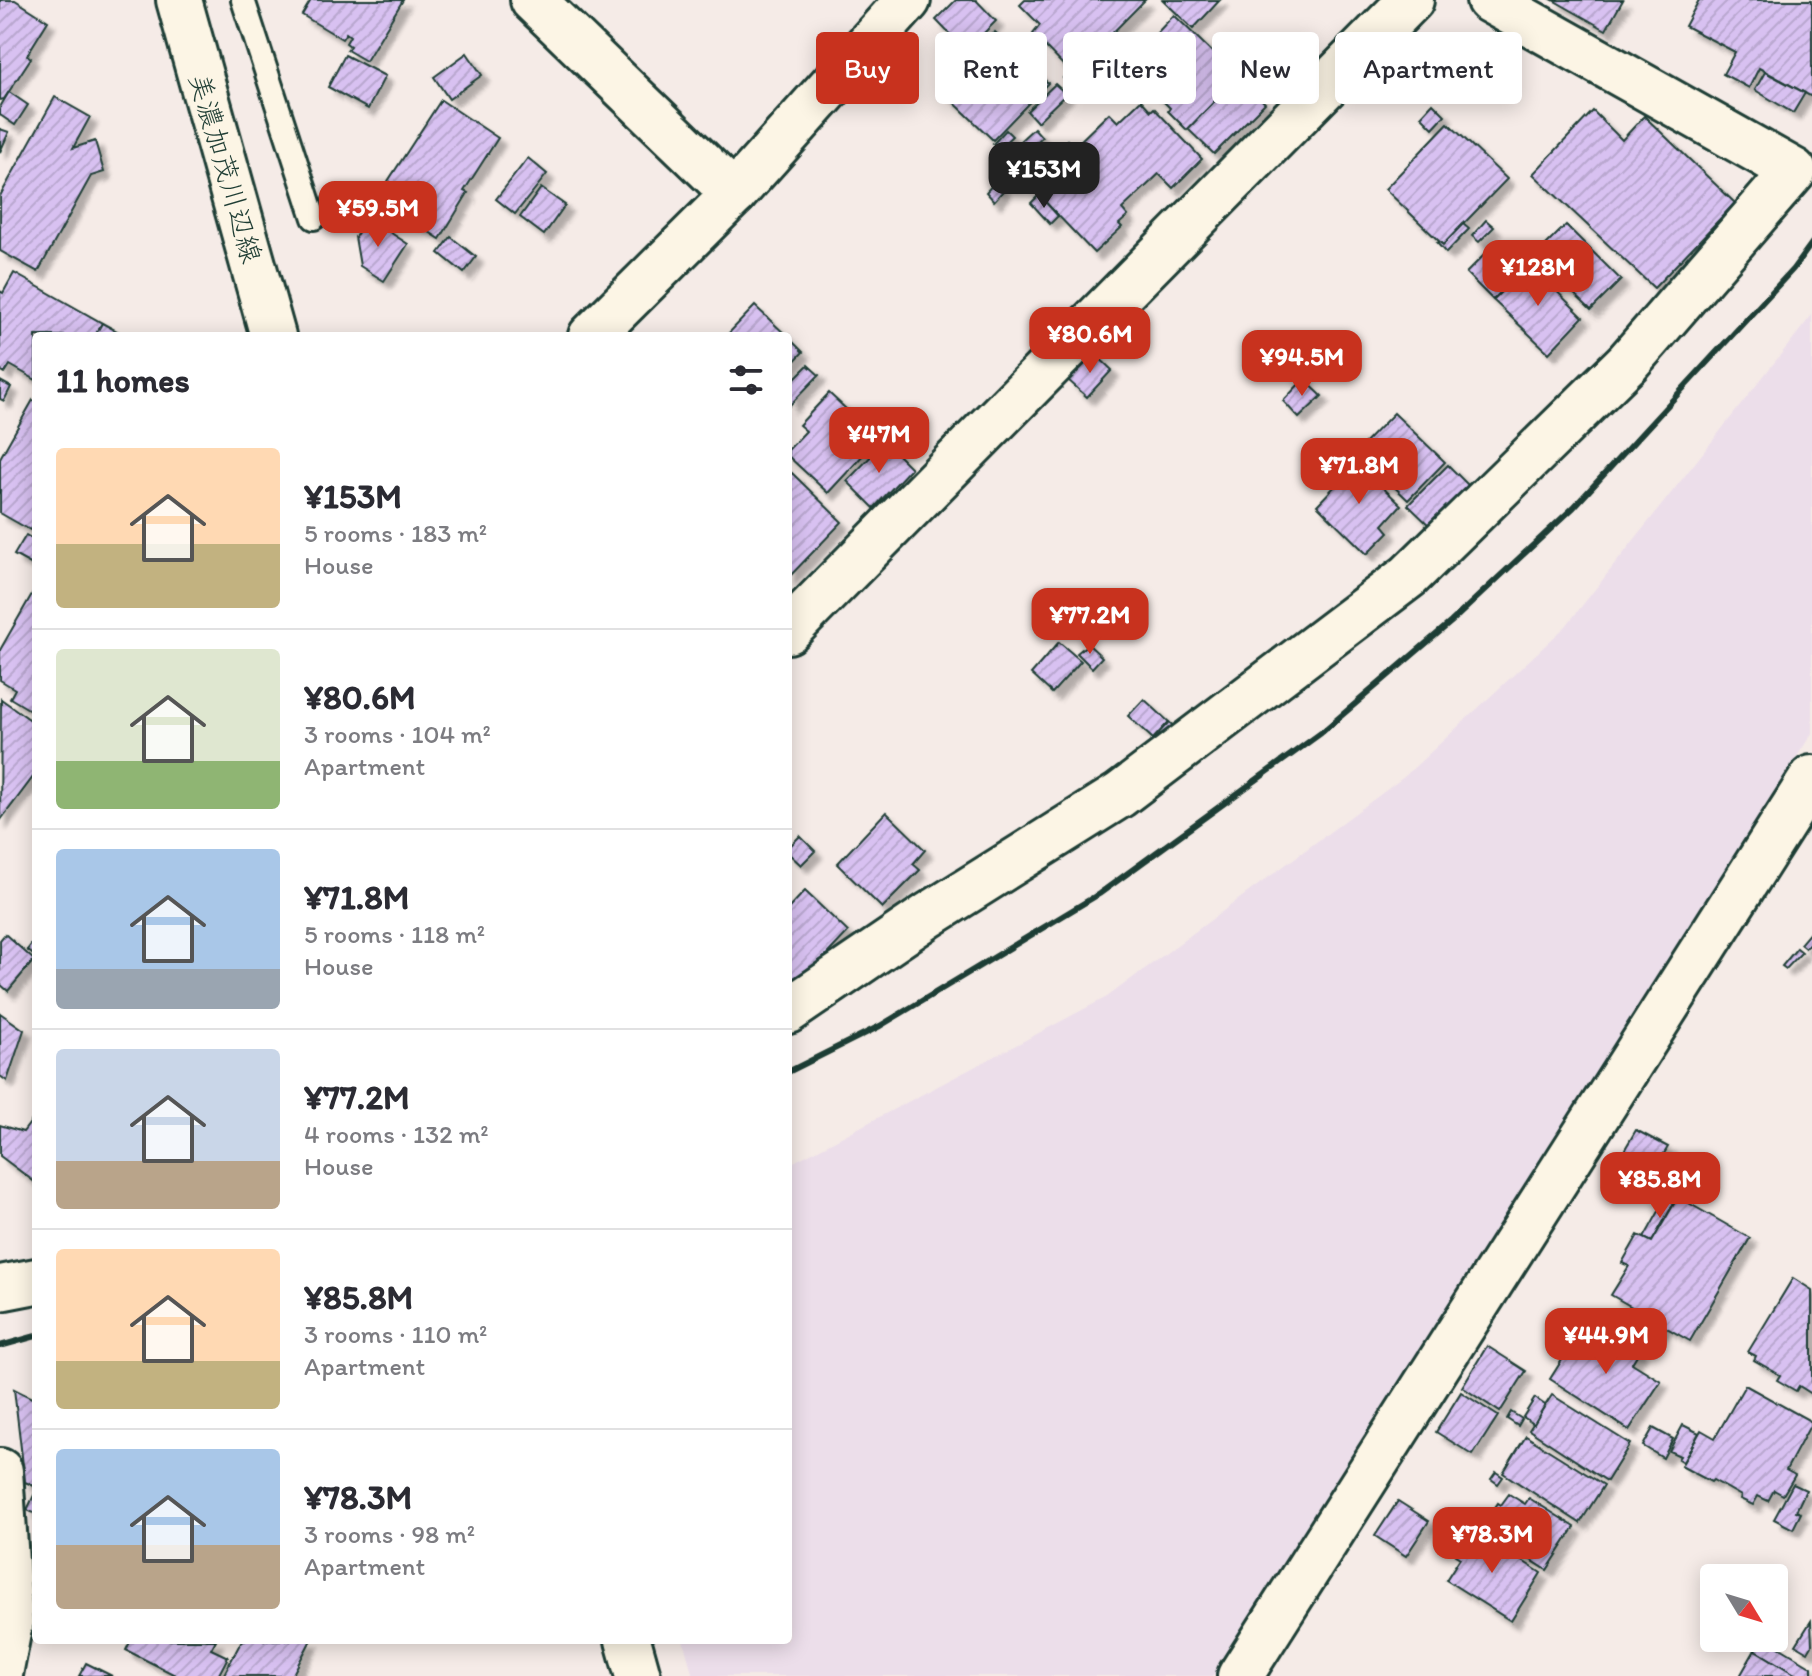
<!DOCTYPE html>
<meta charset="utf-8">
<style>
body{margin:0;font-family:Itim,"Klee One",sans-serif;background:#f2f2f3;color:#2b2b33;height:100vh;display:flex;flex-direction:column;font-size:30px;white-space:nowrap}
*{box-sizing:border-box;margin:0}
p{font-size:26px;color:#7c7c81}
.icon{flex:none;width:44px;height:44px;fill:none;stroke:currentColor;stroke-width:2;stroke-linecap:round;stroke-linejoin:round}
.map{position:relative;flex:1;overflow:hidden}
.sheet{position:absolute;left:32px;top:332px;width:760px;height:1312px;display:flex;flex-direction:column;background:#fff;border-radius:8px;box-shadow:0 4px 20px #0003}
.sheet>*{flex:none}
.banner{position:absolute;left:816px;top:32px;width:760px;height:72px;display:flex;gap:16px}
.needle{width:52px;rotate:128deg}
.controls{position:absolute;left:1700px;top:1564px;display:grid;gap:16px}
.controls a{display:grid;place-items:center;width:88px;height:88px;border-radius:8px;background:#fff;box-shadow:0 4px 20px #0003;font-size:40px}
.price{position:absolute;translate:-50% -68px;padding:0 18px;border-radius:16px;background:#c8321e;color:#fff;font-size:26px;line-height:52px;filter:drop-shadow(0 2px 4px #0008)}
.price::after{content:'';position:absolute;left:50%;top:48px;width:24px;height:18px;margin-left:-12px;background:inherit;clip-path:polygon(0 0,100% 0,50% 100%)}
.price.current{background:#222;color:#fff}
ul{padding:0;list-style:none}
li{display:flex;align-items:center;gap:24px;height:200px;padding:0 24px}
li+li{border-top:2px solid #e1e1e2}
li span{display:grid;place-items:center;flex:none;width:224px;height:160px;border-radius:8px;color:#555}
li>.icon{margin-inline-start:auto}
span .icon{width:96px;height:96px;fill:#fffc;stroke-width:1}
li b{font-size:34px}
h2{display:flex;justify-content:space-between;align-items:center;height:96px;padding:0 24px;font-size:34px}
.pill{padding:0 28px;border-radius:8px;background:#fff;box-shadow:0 4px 20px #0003;font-size:28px;line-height:72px}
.pill.current{background:#c8321e;color:#fff}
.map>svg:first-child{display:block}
.built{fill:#ecdeea}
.building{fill:url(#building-hatch);stroke:#1f3d34;stroke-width:2;filter:url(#shadow)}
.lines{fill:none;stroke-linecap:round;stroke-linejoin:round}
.service-casing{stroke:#1f3d34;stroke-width:28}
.minor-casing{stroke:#1f3d34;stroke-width:50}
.secondary-casing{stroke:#1f3d34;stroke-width:50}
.service{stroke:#fcf5e5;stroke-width:22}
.minor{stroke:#fcf5e5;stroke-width:44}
.secondary{stroke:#fcf5e5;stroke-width:44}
.rail{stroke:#1f3d34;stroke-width:6}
.labels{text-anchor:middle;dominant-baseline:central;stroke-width:8;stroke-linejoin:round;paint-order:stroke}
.street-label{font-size:28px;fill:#1f3d34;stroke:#fcf5e5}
</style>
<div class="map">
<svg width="1812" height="1676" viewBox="0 0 1812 1676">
<defs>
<pattern id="building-hatch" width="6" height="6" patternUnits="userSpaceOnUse" patternTransform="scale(2)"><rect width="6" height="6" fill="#d8c1f1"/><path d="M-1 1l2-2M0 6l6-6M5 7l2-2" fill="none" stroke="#b9a7cf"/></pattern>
<filter id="shadow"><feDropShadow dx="7" dy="7" stdDeviation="2" flood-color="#0004"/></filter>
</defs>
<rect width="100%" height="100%" fill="#f5ebe7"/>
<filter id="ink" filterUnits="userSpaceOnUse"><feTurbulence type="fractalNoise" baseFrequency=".0125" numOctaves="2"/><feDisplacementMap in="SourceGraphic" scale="16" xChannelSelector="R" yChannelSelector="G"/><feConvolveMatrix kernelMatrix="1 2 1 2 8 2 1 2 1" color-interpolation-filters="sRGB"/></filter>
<g filter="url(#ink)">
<!-- built -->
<polygon class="built" points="1812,315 1812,733 1214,1676 693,1676 683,1640 788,1640 788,1165 1107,997 1404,777 1566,626"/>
<!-- building -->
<g class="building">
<polygon points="0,0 15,0 48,21 27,55 31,58 4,99 0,100"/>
<polygon points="311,0 403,0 366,61 347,50 350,46 346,43 350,36 346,33 342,39 302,15"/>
<polygon points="956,0 976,0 996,21 966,51 936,20"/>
<polygon points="1025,0 1145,0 1072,74 1033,34 1040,25 1020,5"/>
<polygon points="1163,0 1220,0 1193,29"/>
<polygon points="1553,0 1623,0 1606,30"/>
<polygon points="1699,0 1812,0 1812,97 1759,68 1749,88 1723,74 1735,52 1685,26"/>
<polygon points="1174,15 1238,77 1187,130 1168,111 1170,108 1152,90 1161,81 1135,56"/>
<polygon points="995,32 1048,83 993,140 940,89"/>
<polygon points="1126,37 1134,45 1123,55 1115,48"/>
<polygon points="467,53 482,75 449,99 434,77"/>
<polygon points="345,55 385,76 368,109 328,87"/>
<polygon points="1069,72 1077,79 1070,85 1063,78"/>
<polygon points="1765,72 1805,93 1793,113 1755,90"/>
<polygon points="1238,77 1265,103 1214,154 1188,129"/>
<polygon points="1055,84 1066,94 1037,122 1027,111"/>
<polygon points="9,92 28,105 15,125 0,115 0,107"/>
<polygon points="55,97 90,117 73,148 95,141 104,172 91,176 38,272 0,251 0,196"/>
<polygon points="441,100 498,138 464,191 468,193 440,239 377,198"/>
<polygon points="1141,100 1151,111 1154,108 1202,159 1173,188 1159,174 1122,209 1128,216 1119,224 1122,227 1094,253 1033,189 1048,175 1040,167 1067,140 1074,147 1109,113 1118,122"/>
<polygon points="1433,103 1445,115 1433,128 1421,116"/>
<polygon points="1593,111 1622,140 1644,116 1735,203 1654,288 1533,174"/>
<polygon points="1448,123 1507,179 1443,245 1385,189"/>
<polygon points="1034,128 1042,137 1030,149 1021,140"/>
<polygon points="0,129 9,132 0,152"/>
<polygon points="1006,130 1012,136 998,149 993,144"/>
<polygon points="1024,142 1038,156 1013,183 998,169"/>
<polygon points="528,158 547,174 515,214 496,199"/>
<polygon points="996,181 1004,190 994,201 986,192"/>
<polygon points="541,188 565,205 544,235 520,217"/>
<polygon points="1039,195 1058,216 1050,224 1031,203"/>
<polygon points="368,218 408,244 384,281 360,266 355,237"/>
<polygon points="1486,220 1494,227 1479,242 1472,236"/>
<polygon points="1463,224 1469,229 1446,253 1437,243 1439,242 1443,245"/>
<polygon points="1566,225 1621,280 1591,310 1535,256"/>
<polygon points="451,237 476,257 464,273 439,253"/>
<polygon points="1499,240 1526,266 1493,300 1466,273"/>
<polygon points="1529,264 1583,317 1549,353 1493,300"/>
<polygon points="14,273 102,323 95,336 36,336 36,380 10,365 5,373 0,370 0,291 3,293"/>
<polygon points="755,306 787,336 726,336"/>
<polygon points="102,323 126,336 95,336"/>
<polygon points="788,337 803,352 788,368"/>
<polygon points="1093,352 1112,370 1087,397 1068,380"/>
<polygon points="808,365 819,375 789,406 788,385"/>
<polygon points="1304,379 1322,396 1299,418 1283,401"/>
<polygon points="0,381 11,387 4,401 0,399"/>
<polygon points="829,393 878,439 828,493 788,456 788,450 806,431 799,425"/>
<polygon points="33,400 36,402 36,525 34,524 30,530 0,513 0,458"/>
<polygon points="1394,413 1445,462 1408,500 1357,451"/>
<polygon points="885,442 911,468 874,508 847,481"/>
<polygon points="1351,457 1401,505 1383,525 1389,532 1367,554 1317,505 1337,484 1331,478"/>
<polygon points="1448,465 1474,491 1435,531 1408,505"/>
<polygon points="792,473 842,522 788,578 788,477"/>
<polygon points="26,535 36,541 36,567 14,555"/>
<polygon points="36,587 36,701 30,710 10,698 15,689 0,680 0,650"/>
<polygon points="1059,642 1081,661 1052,693 1031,674"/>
<polygon points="1088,644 1102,657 1092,668 1077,653"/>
<polygon points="1,699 36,724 36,764 34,767 36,773 0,821"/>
<polygon points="1144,699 1169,722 1153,739 1128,716"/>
<polygon points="1169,722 1186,737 1172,753 1155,737"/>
<polygon points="886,812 925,850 913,864 920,870 882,908 837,864"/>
<polygon points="800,836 815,851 801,865 788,853 788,848"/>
<polygon points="805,891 848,932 798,985 788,976 788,909"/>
<polygon points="1812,930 1812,940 1805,948 1800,944"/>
<polygon points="5,934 34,960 8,991 0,984 0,940"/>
<polygon points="34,941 36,943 36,957 27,950"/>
<polygon points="1797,948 1802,952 1786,969 1782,966"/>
<polygon points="0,1013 24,1030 7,1081 0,1076"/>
<polygon points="36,1115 36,1183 0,1156 0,1125 23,1132"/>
<polygon points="1636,1130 1668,1147 1656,1167 1625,1149"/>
<polygon points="1667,1197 1675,1201 1652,1242 1644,1238"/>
<polygon points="1678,1197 1750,1238 1690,1341 1663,1326 1660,1333 1639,1323 1644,1314 1611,1295 1629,1266 1622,1263 1638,1235 1652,1242"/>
<polygon points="1793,1278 1812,1290 1812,1394 1799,1386 1796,1391 1777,1380 1780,1375 1754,1360 1756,1356 1748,1352"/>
<polygon points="1599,1324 1640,1350 1632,1363 1661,1381 1629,1430 1550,1379 1581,1330 1591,1337"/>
<polygon points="1487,1346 1526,1371 1500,1412 1462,1387"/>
<polygon points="1745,1385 1812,1422 1786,1470 1795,1475 1783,1495 1774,1490 1768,1501 1758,1496 1753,1505 1740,1499 1741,1496 1713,1480 1711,1482 1681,1466 1701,1430 1715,1438"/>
<polygon points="14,1389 36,1400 36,1487 25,1482"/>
<polygon points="1461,1392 1498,1416 1473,1455 1436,1432"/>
<polygon points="1552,1395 1630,1444 1607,1481 1529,1430"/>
<polygon points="1535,1398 1545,1405 1534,1424 1523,1417"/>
<polygon points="1511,1412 1522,1419 1518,1426 1507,1419"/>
<polygon points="1683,1425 1699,1433 1683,1462 1678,1459 1680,1456 1669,1451"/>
<polygon points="1653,1428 1673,1439 1663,1458 1643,1446"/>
<polygon points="1526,1436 1604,1485 1580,1523 1503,1473"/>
<polygon points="1496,1472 1503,1477 1498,1484 1491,1479"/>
<polygon points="1793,1484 1806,1490 1796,1511 1801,1513 1793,1529 1774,1519"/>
<polygon points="36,1491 36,1514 27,1510"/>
<polygon points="1509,1494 1525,1504 1529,1498 1575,1527 1547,1570 1481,1528 1498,1503 1501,1505"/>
<polygon points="1398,1501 1429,1521 1406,1556 1375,1536"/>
<polygon points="1472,1528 1541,1573 1511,1621 1446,1580 1460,1558 1455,1555"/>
<polygon points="1811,1621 1812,1645 1808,1652 1796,1645"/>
<polygon points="1764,1638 1812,1667 1812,1676 1798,1676 1755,1650"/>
<polygon points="131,1640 216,1640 211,1649 228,1657 218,1676 177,1676 126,1650"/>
<polygon points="242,1640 311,1640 292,1676 223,1676"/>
<polygon points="1755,1650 1798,1676 1740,1676"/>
<polygon points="86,1663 112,1676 79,1676"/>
</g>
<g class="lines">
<defs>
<polyline id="service" points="243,0 314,218"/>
<g id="minor">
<polyline points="533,0 734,194"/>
<polyline points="591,336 734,194 908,0"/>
<polyline points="788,631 1411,0"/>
<polyline points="788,1011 929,915 1120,795 1409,576 1628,362 1794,171 1489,0"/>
<polyline points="0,1288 36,1281"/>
<polyline points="0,1471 10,1622 0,1674"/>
<polyline points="1240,1676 1812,778"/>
</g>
<g id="secondary">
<polyline points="179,0 273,336"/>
<polyline points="628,1640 638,1676"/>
</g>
</defs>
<!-- service casing -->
<use href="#service" class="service-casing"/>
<!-- minor casing -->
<use href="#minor" class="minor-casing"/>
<!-- secondary casing -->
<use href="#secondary" class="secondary-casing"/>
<!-- service -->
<use href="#service" class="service"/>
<!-- minor -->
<use href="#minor" class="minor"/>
<!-- secondary -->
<use href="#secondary" class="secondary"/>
<!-- rail -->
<g class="rail">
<polyline points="788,1072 880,1026 1099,894 1321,733 1451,622 1574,507 1793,269 1812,243"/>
<polyline points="0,1346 36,1336"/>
</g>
</g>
</g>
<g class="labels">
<!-- street labels -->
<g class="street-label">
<text transform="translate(226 168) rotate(74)">美濃加茂川辺線</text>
</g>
</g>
</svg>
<div class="controls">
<a><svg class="needle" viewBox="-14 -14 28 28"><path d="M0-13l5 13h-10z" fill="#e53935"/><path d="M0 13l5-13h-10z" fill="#7c7c81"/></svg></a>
</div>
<b class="price current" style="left:1044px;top:210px">¥153M</b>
<b class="price" style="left:378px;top:249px">¥59.5M</b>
<b class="price" style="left:1538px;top:308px">¥128M</b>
<b class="price" style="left:1090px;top:375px">¥80.6M</b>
<b class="price" style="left:1302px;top:398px">¥94.5M</b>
<b class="price" style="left:879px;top:475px">¥47M</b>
<b class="price" style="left:1359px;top:506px">¥71.8M</b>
<b class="price" style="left:1090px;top:656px">¥77.2M</b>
<b class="price" style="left:1660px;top:1220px">¥85.8M</b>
<b class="price" style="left:1606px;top:1376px">¥44.9M</b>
<b class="price" style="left:1492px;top:1575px">¥78.3M</b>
<div class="banner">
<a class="pill current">Buy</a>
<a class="pill">Rent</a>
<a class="pill">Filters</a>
<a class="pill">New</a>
<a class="pill">Apartment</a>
</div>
<section class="sheet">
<h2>11 homes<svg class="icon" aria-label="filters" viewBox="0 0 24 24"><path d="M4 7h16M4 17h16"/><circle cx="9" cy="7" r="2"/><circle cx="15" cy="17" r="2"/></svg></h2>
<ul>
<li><span style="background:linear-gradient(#ffd9b3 60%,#c2b280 0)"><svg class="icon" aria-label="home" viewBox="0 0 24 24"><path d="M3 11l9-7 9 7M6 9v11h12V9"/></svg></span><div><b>¥153M</b><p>5 rooms · 183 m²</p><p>House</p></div></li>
<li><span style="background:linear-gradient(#dfe7d0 70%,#8fb573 0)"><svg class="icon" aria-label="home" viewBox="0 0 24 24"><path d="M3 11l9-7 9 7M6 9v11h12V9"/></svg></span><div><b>¥80.6M</b><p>3 rooms · 104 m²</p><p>Apartment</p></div></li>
<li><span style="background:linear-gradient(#a9c7e8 75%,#9aa5b1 0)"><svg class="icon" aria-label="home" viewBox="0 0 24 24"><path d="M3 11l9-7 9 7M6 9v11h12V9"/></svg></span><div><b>¥71.8M</b><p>5 rooms · 118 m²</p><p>House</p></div></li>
<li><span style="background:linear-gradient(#c9d6e8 70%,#b9a48a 0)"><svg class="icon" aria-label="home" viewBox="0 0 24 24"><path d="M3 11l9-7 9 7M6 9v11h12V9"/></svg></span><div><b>¥77.2M</b><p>4 rooms · 132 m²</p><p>House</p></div></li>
<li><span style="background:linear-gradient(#ffd9b3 70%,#c2b280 0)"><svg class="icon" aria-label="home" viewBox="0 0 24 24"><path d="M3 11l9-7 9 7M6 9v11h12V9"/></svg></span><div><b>¥85.8M</b><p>3 rooms · 110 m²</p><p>Apartment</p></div></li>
<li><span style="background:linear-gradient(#a9c7e8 60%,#b9a48a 0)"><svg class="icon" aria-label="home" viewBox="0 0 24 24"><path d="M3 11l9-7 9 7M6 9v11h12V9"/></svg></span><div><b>¥78.3M</b><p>3 rooms · 98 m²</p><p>Apartment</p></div></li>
</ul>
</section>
</div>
